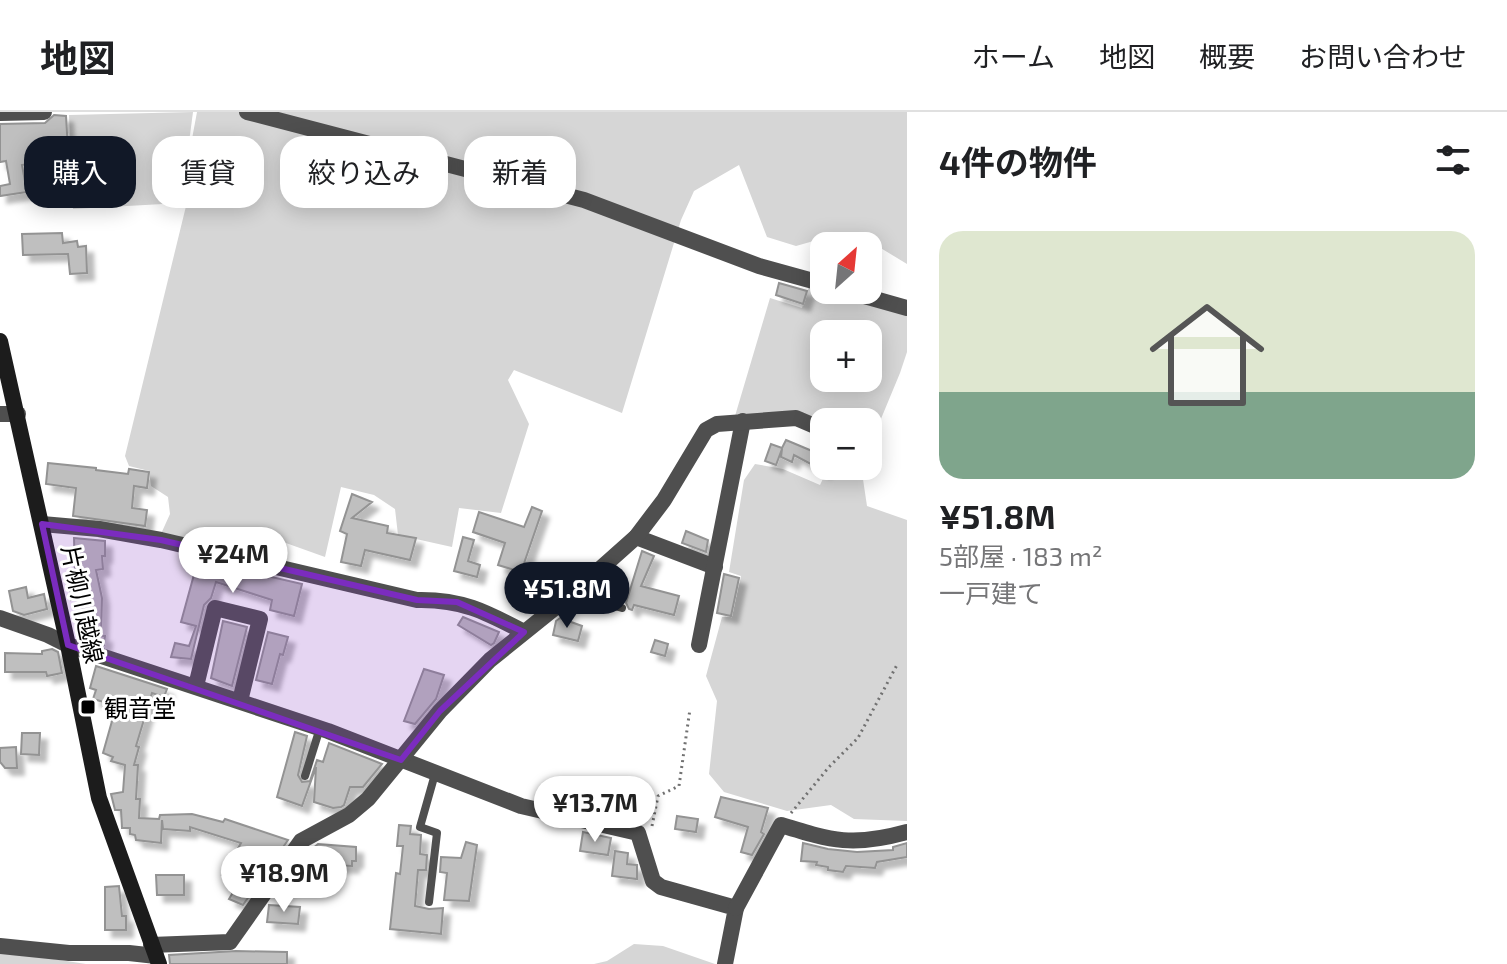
<!DOCTYPE html>
<html lang="ja">
<meta charset="utf-8">
<style>
body{margin:0;font-family:"Exo 2","Noto Sans JP",sans-serif;background:#f6f6f6;color:#202124;height:100vh;display:flex;flex-direction:column;font-size:30px;white-space:nowrap}
*{box-sizing:border-box;margin:0}
p{font-size:26px;color:#757577}
.icon{flex:none;width:44px;height:44px;fill:none;stroke:currentColor;stroke-width:2;stroke-linecap:round;stroke-linejoin:round}
.map{position:relative;flex:1;overflow:hidden}
.side{display:flex;flex-direction:column;background:#fff;width:600px}
.side>*{flex:none}
.top-card{position:absolute;left:24px;top:24px;width:760px;height:72px;display:flex;gap:16px}
.needle{width:52px;rotate:27deg}
.fabs{position:absolute;left:810px;top:120px;display:grid;gap:16px}
.fabs a{display:grid;place-items:center;width:72px;height:72px;border-radius:16px;background:#fff;box-shadow:0 4px 20px #0003;font-size:40px}
.price{position:absolute;translate:-50% -68px;padding:0 18px;border-radius:28px;background:#fff;color:#222;font-size:26px;line-height:52px;filter:drop-shadow(0 2px 4px #0008)}
.price::after{content:'';position:absolute;left:50%;top:48px;width:24px;height:18px;margin-left:-12px;background:inherit;clip-path:polygon(0 0,100% 0,50% 100%)}
.price.on{background:#111827;color:#fff}
ul{padding:0;list-style:none}
li{display:grid;align-content:center;gap:16px;height:424px;padding:0 32px}
li+li{border-top:2px solid #e0e0e0}
li span{display:grid;place-items:center;height:248px;border-radius:24px;color:#555}
li>.icon{margin-inline-start:auto}
span .icon{width:144px;height:144px;fill:#fffc;stroke-width:1}
li b{font-size:34px}
h2{display:flex;justify-content:space-between;align-items:center;height:96px;padding:0 32px;font-size:34px}
.chip{padding:0 28px;border-radius:24px;background:#fff;box-shadow:0 4px 20px #0003;font-size:28px;line-height:72px}
.chip.on{background:#111827;color:#fff}
header{display:flex;align-items:center;gap:48px;box-sizing:border-box;height:112px;padding:0 40px;background:#fff;border-bottom:2px solid #e0e0e0}
header strong{font-size:38px}
nav{display:flex;gap:44px;margin-inline-start:auto;font-size:28px}
main{display:flex;flex:1;min-height:0}
.map>svg:first-child{display:block}
.green{fill:#d6d6d6;fill-rule:evenodd}
.building{fill:#bfbfbf;stroke:#939393;stroke-width:2;filter:url(#shadow)}
.lines{fill:none;stroke-linecap:round;stroke-linejoin:round}
.path{stroke:#717171;stroke-width:3;stroke-dasharray:2 4;stroke-linecap:butt}
.service{stroke:#4f4f4f;stroke-width:8}
.minor{stroke:#4f4f4f;stroke-width:16}
.secondary{stroke:#1c1c1c;stroke-width:16}
.marked{fill:#7b2cbf;fill-opacity:0.2;stroke:#7b2cbf;stroke-width:6;stroke-linejoin:round}
.poi-dot{fill:#000;stroke:#fff;stroke-width:3}
.labels{text-anchor:middle;dominant-baseline:central;stroke-width:6;stroke-linejoin:round;paint-order:stroke}
.street-label{font-size:24px;fill:#000;stroke:#fff}
.poi-label{font-size:24px;fill:#000;stroke:#fff;text-anchor:start}
</style>
<header>
<strong>地図</strong>
<nav><a>ホーム</a><a>地図</a><a>概要</a><a>お問い合わせ</a></nav>
</header>
<main>
<div class="map">
<svg width="907" height="852" viewBox="0 0 907 852">
<defs>
<filter id="shadow"><feDropShadow dx="7" dy="7" stdDeviation="2" flood-color="#0004"/></filter>
</defs>
<rect width="100%" height="100%" fill="#fff"/>
<!-- green -->
<g class="green">
<polygon points="193,0 181,91 73,97 69,3"/>
<polygon points="197,0 907,0 907,152 874,132 831,124 796,134 767,125 739,53 694,79 681,108 622,301 514,258 508,268 529,312 501,401 459,396 452,435 398,423 395,397 374,383 341,375 325,445 258,421 250,444 160,424 170,402 168,385 151,374 149,359 129,354 125,344 187,90 189,43"/>
<path d="M809,174L907,203V240L900,261L878,314L868,322V310L735,304L770,186L802,196ZM824,222H868V266H824Z"/>
<polygon points="755,352 783,357 820,373 829,354 861,354 867,394 907,408 907,709 854,707 831,693 787,699 724,680 709,662 717,589 706,564 722,505 732,505 741,464 729,460 744,368"/>
<polygon points="634,832 663,834 715,852 594,852 607,849"/>
<polygon points="0,842 28,843 86,852 0,852"/>
</g>
<!-- building -->
<g class="building">
<polygon points="54,3 66,4 68,38 63,39 63,42 38,43 39,50 22,53 27,80 0,84 0,74 10,72 6,49 0,50 0,12 45,11"/>
<polygon points="62,121 63,131 77,129 78,135 86,134 87,161 70,162 68,142 23,143 22,122"/>
<polygon points="779,171 807,179 803,192 776,183"/>
<polygon points="786,328 824,344 824,359 794,343 792,350 781,345 782,337 776,353 765,349 771,332 782,336"/>
<polygon points="48,351 96,356 96,358 128,362 129,357 149,360 147,376 134,374 132,396 147,398 145,414 73,404 76,376 46,372"/>
<polygon points="352,382 372,390 352,406 388,414 387,421 416,426 410,448 365,438 361,454 341,450 347,422 340,419"/>
<polygon points="532,395 542,399 521,460 498,453 505,431 473,420 479,400 524,415"/>
<polygon points="686,419 708,428 706,440 682,431"/>
<polygon points="463,425 474,428 468,449 480,453 477,465 454,459"/>
<polygon points="74,426 105,429 105,444 102,444 103,457 96,458 102,486 101,524 105,524 104,533 83,527 85,508 82,508 83,485 71,488 68,464 75,463"/>
<polygon points="642,439 654,444 641,474 679,484 674,503 634,493 632,498 629,497 626,491"/>
<polygon points="198,448 302,472 294,504 270,498 272,488 216,470 211,486 204,493 191,547 171,545 175,531 189,534 196,514 181,510"/>
<polygon points="724,462 739,466 731,504 717,501"/>
<polygon points="26,475 28,486 44,482 47,497 24,503 13,499 9,479"/>
<polygon points="463,505 499,520 494,531 491,533 458,513"/>
<polygon points="560,506 582,514 578,529 553,523 556,509"/>
<polygon points="223,509 247,515 232,574 211,566"/>
<polygon points="268,520 288,525 283,543 280,542 272,572 256,568"/>
<polygon points="655,528 668,532 665,544 651,540"/>
<polygon points="52,537 58,540 62,561 47,564 46,560 5,560 5,541 42,542 42,539"/>
<polygon points="96,554 167,577 164,585 152,581 136,634 139,635 134,653 138,653 136,687 140,687 139,706 159,707 160,703 192,702 223,710 225,707 288,728 243,793 229,787 238,772 222,763 241,731 190,715 190,719 163,717 162,708 161,731 136,728 135,723 130,722 130,716 122,716 121,698 115,698 111,682 123,680 125,653 111,649 113,645 103,641 112,609 107,607 111,592 93,587 96,578 90,576"/>
<polygon points="424,557 444,563 436,587 415,612 404,609"/>
<polygon points="295,620 307,624 298,663 302,670 310,669 317,648 323,650 329,631 382,652 363,675 350,675 344,693 341,695 333,696 314,690 316,655 302,694 277,685"/>
<polygon points="22,621 40,621 39,643 21,642"/>
<polygon points="16,635 17,656 5,656 0,650 0,636"/>
<polygon points="721,685 768,696 761,720 764,722 752,743 741,740 748,715 715,705"/>
<polygon points="677,704 698,707 696,720 675,717"/>
<polygon points="399,713 411,714 410,722 421,723 420,742 427,743 426,758 418,758 415,794 429,797 443,796 441,822 390,817 396,761 400,762 403,734 397,734"/>
<polygon points="583,720 611,726 608,743 580,739"/>
<polygon points="466,730 477,733 469,789 444,788 447,761 440,760 441,745 461,746"/>
<polygon points="803,731 828,737 857,740 893,738 893,735 907,731 907,745 877,750 875,756 846,754 843,760 828,758 828,755 816,753 817,750 801,749"/>
<polygon points="318,732 356,735 356,749 352,749 352,754 311,752 312,737"/>
<polygon points="615,739 628,741 627,752 637,753 637,767 612,764"/>
<polygon points="156,763 184,763 184,783 157,783"/>
<polygon points="119,774 122,804 126,804 126,818 105,818 105,775"/>
<polygon points="269,793 300,795 298,812 267,810"/>
<polygon points="236,839 287,840 287,852 170,852 169,843"/>
</g>
<g class="lines">
<!-- path -->
<g class="path">
<polyline points="791,701 829,655 858,626 898,551"/>
<polyline points="652,714 658,684 679,674 690,597"/>
</g>
<!-- service -->
<g class="service">
<polyline points="573,483 622,496"/>
<polyline points="305,664 320,616"/>
<polyline points="429,790 437,721 420,715 435,662"/>
</g>
<!-- minor -->
<g class="minor">
<polyline points="247,0 584,88 759,154 824,172"/>
<polyline points="0,1 44,0"/>
<polyline points="843,178 907,196"/>
<polyline points="0,302 18,302"/>
<path d="M42,412L99,417L161,428L417,488C462,487 486,500 524,520"/>
<polyline points="636,425 715,455"/>
<polyline points="0,506 48,523 68,533 328,619 521,694 638,721 653,769 661,775 736,796 725,852"/>
<polyline points="699,533 743,309"/>
<polyline points="196,574 215,496 260,507 240,589"/>
<path d="M736,796L781,713C833,729 853,735 907,720"/>
<polyline points="151,833 230,830 301,729 349,703 368,687 440,599 490,548 572,482 636,425 664,388 706,318 717,312 796,306 824,318"/>
<polyline points="0,834 69,841 129,841 156,844"/>
</g>
<!-- secondary -->
<polyline class="secondary" points="0,229 68,533 99,686 159,852"/>
</g>
<!-- marked area -->
<path class="marked" d="M42,412L161,428L417,488L457,490L524,520L440,599L401,648L68,533Z"/>
<!-- markers -->
<rect class="poi-dot" x="80" y="587" width="16" height="16" rx="4"/>
<g class="labels">
<!-- street labels -->
<g class="street-label">
<text transform="translate(83 492) rotate(78)">片柳川越線</text>
</g>
<!-- poi labels -->
<g class="poi-label">
<text x="104" y="595">観音堂</text>
</g>
</g>
</svg>
<div class="fabs">
<a><svg class="needle" viewBox="-14 -14 28 28"><path d="M0-13l5 13h-10z" fill="#e53935"/><path d="M0 13l5-13h-10z" fill="#757577"/></svg></a>
<a>+</a>
<a>−</a>
</div>
<b class="price" style="left:233px;top:483px">¥24M</b>
<b class="price on" style="left:567px;top:518px">¥51.8M</b>
<b class="price" style="left:595px;top:732px">¥13.7M</b>
<b class="price" style="left:284px;top:802px">¥18.9M</b>
<div class="top-card">
<a class="chip on">購入</a>
<a class="chip">賃貸</a>
<a class="chip">絞り込み</a>
<a class="chip">新着</a>
</div>
</div>
<section class="side">
<h2>4件の物件<svg class="icon" aria-label="filters" viewBox="0 0 24 24"><path d="M4 7h16M4 17h16"/><circle cx="9" cy="7" r="2"/><circle cx="15" cy="17" r="2"/></svg></h2>
<ul>
<li><span style="background:linear-gradient(#dfe7d0 65%,#7fa58c 0)"><svg class="icon" aria-label="home" viewBox="0 0 24 24"><path d="M3 11l9-7 9 7M6 9v11h12V9"/></svg></span><div><b>¥51.8M</b><p>5部屋 · 183 m²</p><p>一戸建て</p></div></li>
</ul>
</section>
</main>
